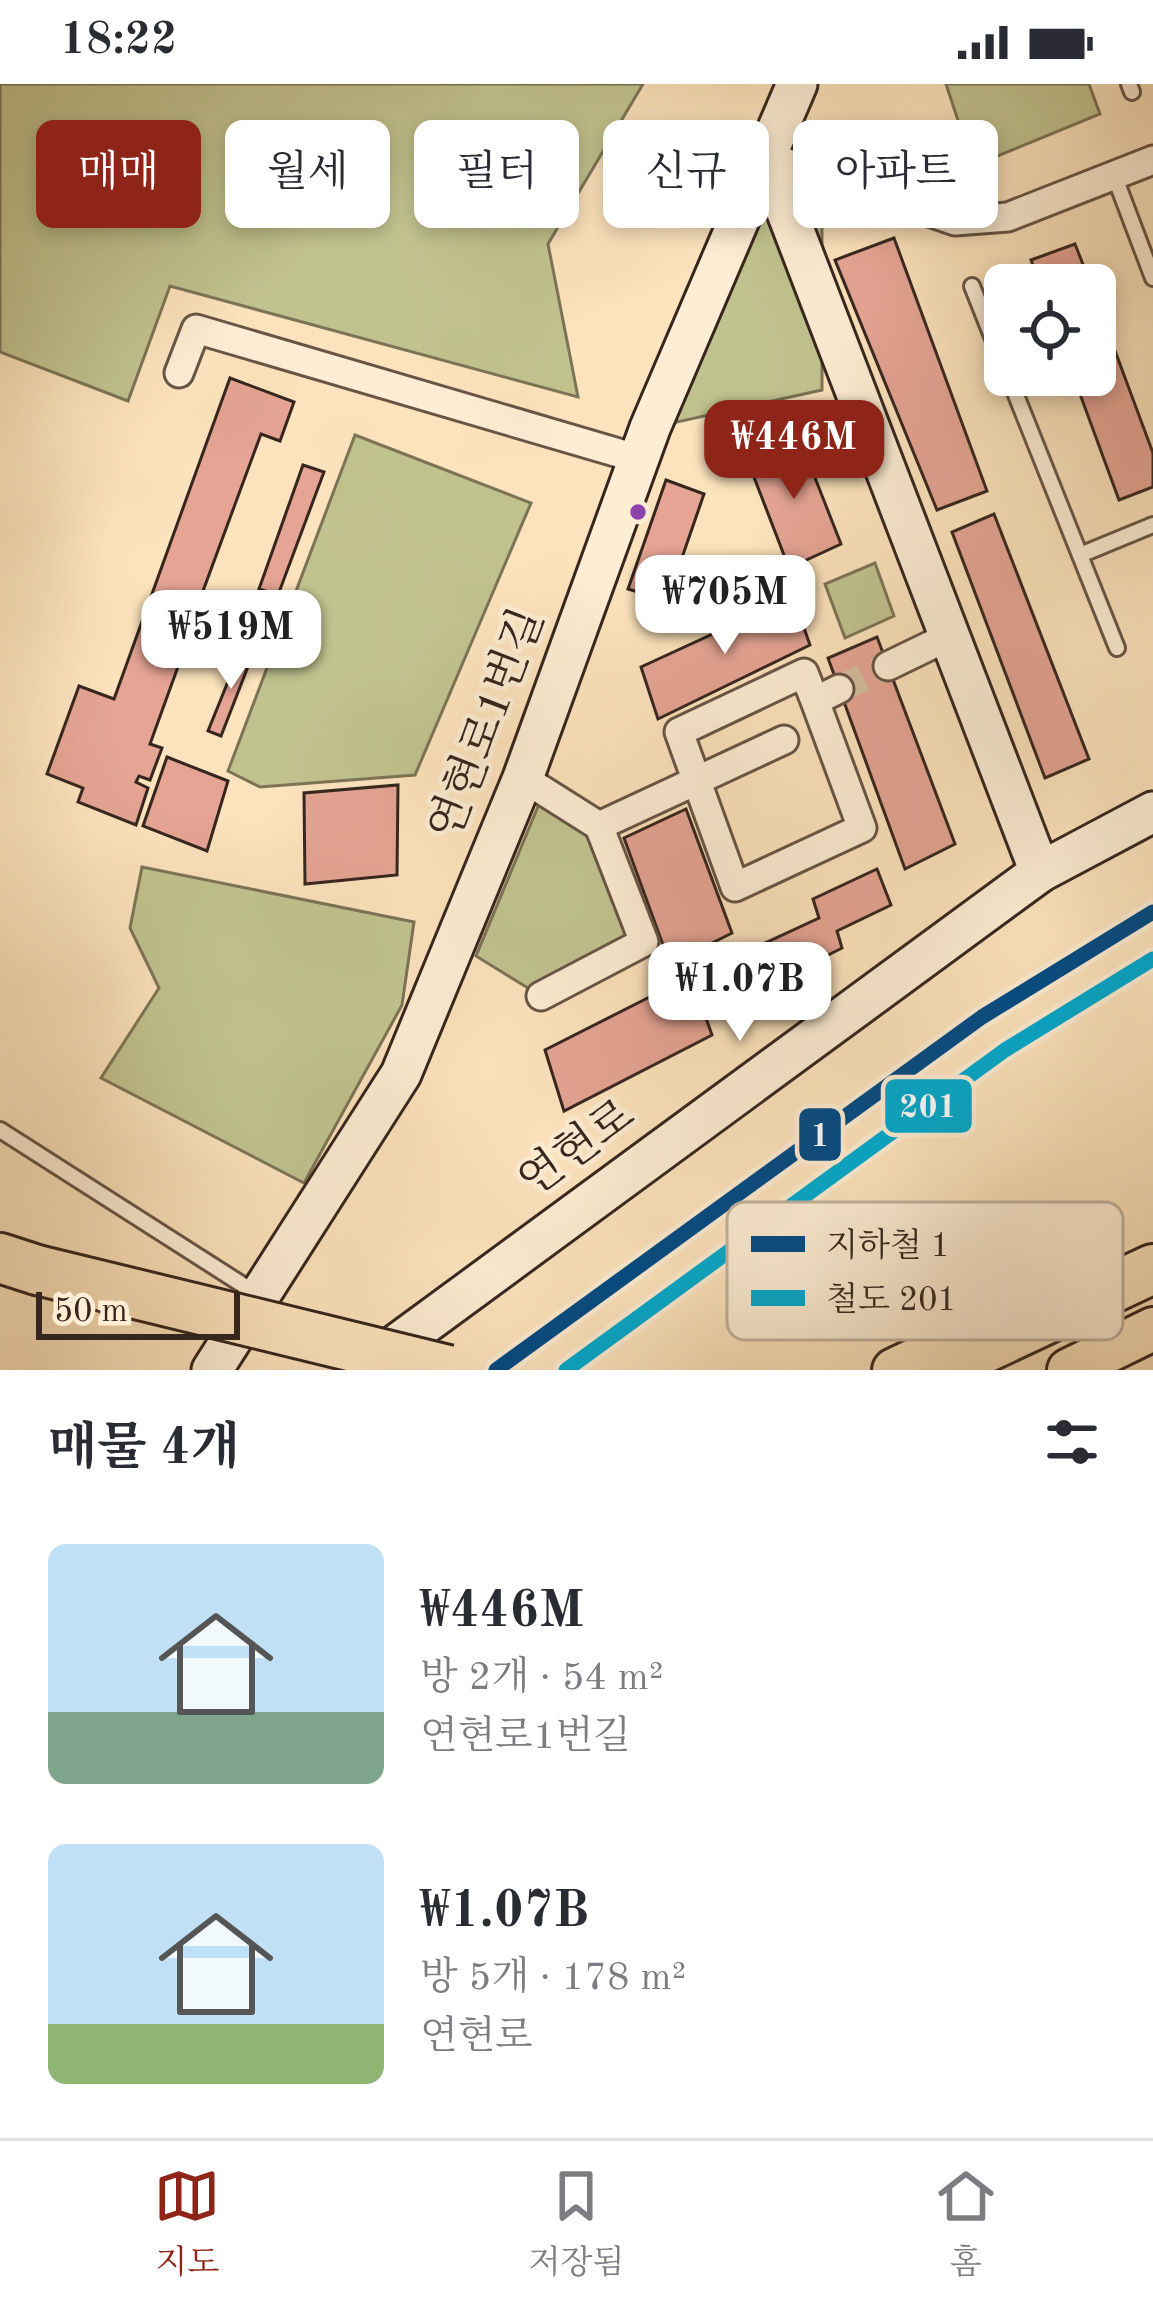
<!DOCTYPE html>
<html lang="ko">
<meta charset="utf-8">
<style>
body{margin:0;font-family:"Old Standard TT","Noto Serif KR",serif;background:#f2f2f3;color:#2b2b33;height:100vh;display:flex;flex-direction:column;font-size:45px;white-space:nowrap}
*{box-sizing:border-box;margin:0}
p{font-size:39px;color:#7c7c81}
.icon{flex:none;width:66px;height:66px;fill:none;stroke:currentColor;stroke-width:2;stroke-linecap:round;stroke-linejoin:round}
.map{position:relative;height:1286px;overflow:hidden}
.details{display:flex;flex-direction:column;background:#fff;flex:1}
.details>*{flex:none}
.banner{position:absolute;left:36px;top:36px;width:1083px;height:108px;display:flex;gap:24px}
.controls{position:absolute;left:984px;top:180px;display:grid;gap:24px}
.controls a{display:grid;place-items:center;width:132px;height:132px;border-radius:18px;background:#fff;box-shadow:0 6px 18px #0003;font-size:60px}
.scale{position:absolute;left:36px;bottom:30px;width:204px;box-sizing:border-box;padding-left:12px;border:6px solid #36261e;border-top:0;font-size:33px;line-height:42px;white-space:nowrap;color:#36261e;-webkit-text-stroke:9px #fdedd4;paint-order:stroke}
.price{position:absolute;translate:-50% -102px;padding:0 27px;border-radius:24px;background:#fff;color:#222;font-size:39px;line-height:78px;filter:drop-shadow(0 3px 6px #0008)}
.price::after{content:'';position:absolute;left:50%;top:72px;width:36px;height:27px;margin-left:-18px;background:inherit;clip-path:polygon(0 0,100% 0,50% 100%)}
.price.selected{background:#8f2418;color:#fff}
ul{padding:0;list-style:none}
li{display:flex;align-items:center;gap:36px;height:300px;padding:0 48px}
li span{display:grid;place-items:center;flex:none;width:336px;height:240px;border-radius:18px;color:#555}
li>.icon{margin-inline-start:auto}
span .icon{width:144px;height:144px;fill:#fffc;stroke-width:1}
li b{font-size:51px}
h2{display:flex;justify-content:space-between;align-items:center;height:144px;padding:0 48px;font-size:51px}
.tag{padding:0 42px;border-radius:18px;background:#fff;box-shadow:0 6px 18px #0003;font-size:42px;line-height:108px}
.tag.selected{background:#8f2418;color:#fff}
.status{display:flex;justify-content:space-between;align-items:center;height:84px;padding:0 60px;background:#fff;direction:ltr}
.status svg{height:33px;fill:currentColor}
.dock{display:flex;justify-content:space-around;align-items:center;height:168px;border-top:3px solid #e1e1e2;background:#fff;font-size:33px;color:#7c7c81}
.dock a{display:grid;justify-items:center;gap:6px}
.dock .selected{color:#8f2418}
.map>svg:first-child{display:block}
.green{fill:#c1c38f;stroke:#7c7456;stroke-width:3}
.building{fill:#e5a494;stroke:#36261e;stroke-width:3}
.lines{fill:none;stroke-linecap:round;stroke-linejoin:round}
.street-tunnel{stroke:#d4bd9d;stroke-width:27;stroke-dasharray:27 14;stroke-linecap:butt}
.lane-casing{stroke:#685546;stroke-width:20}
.street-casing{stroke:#685546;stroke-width:33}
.secondary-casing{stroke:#36261e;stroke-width:45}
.primary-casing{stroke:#36261e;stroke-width:48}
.highway-casing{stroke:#36261e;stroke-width:54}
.lane{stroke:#fdedd4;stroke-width:14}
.street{stroke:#fdedd4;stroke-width:27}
.secondary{stroke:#fdedd4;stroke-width:39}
.primary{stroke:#fce3bd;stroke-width:42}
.highway{stroke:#fce3bd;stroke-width:48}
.highway-bridge-casing{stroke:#36261e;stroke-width:54;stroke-linecap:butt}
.highway-bridge{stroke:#fce3bd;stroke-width:48}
.rail-1-casing{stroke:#fdedd4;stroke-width:24}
.rail-1{stroke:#00a9ce;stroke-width:15}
.metro-1-casing{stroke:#fdedd4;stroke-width:24}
.metro-1{stroke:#004a85;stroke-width:15}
.bus-dot{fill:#8e44ad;stroke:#fdedd4;stroke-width:4.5}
.labels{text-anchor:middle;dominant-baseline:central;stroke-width:9;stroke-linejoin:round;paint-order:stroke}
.street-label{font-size:45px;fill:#36261e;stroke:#fdedd4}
.key{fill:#fdedd4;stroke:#c1b19d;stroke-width:3}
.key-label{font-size:33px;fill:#36261e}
.line-badge{stroke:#fdedd4;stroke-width:4.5}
.badge-label{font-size:33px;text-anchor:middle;font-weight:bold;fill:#fff}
</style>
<div class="status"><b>18:22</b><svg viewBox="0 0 49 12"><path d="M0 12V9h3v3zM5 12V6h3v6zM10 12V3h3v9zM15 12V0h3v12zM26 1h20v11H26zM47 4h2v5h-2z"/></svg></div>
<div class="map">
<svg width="1153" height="1286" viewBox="0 0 1153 1286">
<rect width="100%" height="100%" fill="#fce3bd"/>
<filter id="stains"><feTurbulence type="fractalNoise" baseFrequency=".00167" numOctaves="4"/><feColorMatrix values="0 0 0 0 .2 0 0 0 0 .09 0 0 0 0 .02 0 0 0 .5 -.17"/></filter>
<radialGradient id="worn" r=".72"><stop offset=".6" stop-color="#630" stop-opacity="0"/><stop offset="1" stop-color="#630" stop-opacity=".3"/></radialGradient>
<!-- green -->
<g class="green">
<polygon points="0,0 643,0 548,160 578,313 170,202 128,317 0,268"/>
<polygon points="946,0 1089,0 1100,30 973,82"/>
<polygon points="765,71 822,89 822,306 650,344"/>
<polygon points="355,351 531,419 415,691 260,703 228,687"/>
<polygon points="875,479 894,532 845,554 825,500"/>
<polygon points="544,708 599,742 644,858 541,912 476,872"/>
<polygon points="142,783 414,838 402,921 304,1099 101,994 159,904 130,844"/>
</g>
<!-- building -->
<g class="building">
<polygon points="894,154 987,407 937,426 835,176"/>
<polygon points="1075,160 1091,201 1040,201 1031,176"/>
<polygon points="1095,213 1153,369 1153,403 1119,416 1073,291 1095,291"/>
<polygon points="230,294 294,318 280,357 261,350 203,507 210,510 197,546 192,544 150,660 162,664 150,696 139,692 136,698 148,704 136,741 78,718 83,704 47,690 79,602 114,615"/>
<polygon points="799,353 841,460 789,484 747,375"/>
<polygon points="303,381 324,388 278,511 259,505"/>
<polygon points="666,396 704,410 667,517 628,505"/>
<polygon points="994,430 1089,675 1045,694 952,448"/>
<polygon points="793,513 810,561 658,635 641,583"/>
<polygon points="258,515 281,524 267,565 242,556"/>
<polygon points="877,553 955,760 905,785 828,574"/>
<polygon points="242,563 254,567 221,652 208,647"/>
<polygon points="167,673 228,697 207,767 143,742"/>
<polygon points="398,701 397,791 305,800 304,709"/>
<polygon points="686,725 732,849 670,880 624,754"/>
<polygon points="877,785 891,821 837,847 842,864 761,905 748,867 819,834 813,815"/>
<polygon points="691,892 712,951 564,1027 545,966"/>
</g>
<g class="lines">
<!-- street-tunnel -->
<polyline class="street-tunnel" points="839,605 888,582"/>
<defs>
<g id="lane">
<polyline points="1129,0 1132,8"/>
<polyline points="1114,91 1153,194"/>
<polyline points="972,202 1005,285"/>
<polyline points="1008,291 1117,564"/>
<polyline points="1080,471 1153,441"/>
<polyline points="0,1046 257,1210"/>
</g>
<g id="street">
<polyline points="765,71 955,137 1008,133 1153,76"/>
<polyline points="179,289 196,245 639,375"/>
<polyline points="888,582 952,551"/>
<polyline points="815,617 862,744 735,803 679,648 804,589 815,617 839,605"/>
<polyline points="523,694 599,742 784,656"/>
<polyline points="541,912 644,858 599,742"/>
</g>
<g id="secondary">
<polyline points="765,71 1040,788"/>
<polyline points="366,1283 1040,788 1153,728"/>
<polyline points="212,1286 401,990 523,694 650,344 797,0"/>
</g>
<g id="primary">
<polyline points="894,1286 968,1251"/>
<polyline points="1069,1286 1153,1245"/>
</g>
<g id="highway">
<polyline points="0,1174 37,1186"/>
<polyline points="938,1286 1153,1185"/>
</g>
</defs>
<!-- lane casing -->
<use href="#lane" class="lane-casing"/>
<!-- street casing -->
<use href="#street" class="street-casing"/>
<!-- secondary casing -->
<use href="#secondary" class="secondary-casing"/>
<!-- primary casing -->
<use href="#primary" class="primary-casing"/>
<!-- highway casing -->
<use href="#highway" class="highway-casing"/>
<!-- lane -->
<use href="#lane" class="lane"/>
<!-- street -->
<use href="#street" class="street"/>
<!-- secondary -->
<use href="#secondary" class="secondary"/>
<!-- primary -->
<use href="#primary" class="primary"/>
<!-- highway -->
<use href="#highway" class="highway"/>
<defs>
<polyline id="highway-bridge" points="37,1186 448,1286"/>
</defs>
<!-- highway-bridge casing -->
<use href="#highway-bridge" class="highway-bridge-casing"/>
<!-- highway-bridge -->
<use href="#highway-bridge" class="highway-bridge"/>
<defs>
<polyline id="rail-1" points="566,1286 1005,966 1153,875"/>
</defs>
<!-- rail-1 casing -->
<use href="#rail-1" class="rail-1-casing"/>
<!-- rail-1 -->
<use href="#rail-1" class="rail-1"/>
<defs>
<polyline id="metro-1" points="496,1286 982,933 1153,828"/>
</defs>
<!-- metro-1 casing -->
<use href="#metro-1" class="metro-1-casing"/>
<!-- metro-1 -->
<use href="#metro-1" class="metro-1"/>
</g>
<!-- markers -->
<circle class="bus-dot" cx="638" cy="428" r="10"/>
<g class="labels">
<!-- street labels -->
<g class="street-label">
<text transform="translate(489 641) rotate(-69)">연현로1번길</text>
<text transform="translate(578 1066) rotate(-36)">연현로</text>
</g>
</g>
<!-- legend -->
<rect x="727" y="1118" width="396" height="138" rx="18" class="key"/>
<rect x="751" y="1152" width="54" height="16" fill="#004a85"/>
<rect x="751" y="1206" width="54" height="16" fill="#00a9ce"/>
<g class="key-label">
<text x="826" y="1172">지하철 1</text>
<text x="826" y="1226">철도 201</text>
</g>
<g class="line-badge">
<rect x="883" y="993" width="91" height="58" rx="12" fill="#00a9ce"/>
<rect x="797" y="1022" width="46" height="57" rx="12" fill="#004a85"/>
</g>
<g class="badge-label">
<text x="928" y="1033">201</text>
<text x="820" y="1062">1</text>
</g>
<rect width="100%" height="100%" filter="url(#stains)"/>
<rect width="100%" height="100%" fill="url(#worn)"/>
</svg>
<div class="controls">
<a><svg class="icon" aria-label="locate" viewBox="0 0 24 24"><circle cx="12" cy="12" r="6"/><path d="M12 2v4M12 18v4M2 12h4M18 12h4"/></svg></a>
</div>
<div class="scale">50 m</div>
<b class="price selected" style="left:794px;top:418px">₩446M</b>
<b class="price" style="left:725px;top:573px">₩705M</b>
<b class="price" style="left:231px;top:608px">₩519M</b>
<b class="price" style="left:740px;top:960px">₩1.07B</b>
<div class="banner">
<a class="tag selected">매매</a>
<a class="tag">월세</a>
<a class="tag">필터</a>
<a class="tag">신규</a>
<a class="tag">아파트</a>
</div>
</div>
<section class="details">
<h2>매물 4개<svg class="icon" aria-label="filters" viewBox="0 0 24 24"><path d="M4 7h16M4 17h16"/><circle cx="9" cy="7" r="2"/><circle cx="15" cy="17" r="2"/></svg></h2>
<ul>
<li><span style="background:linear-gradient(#bfe0f5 70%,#7fa58c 0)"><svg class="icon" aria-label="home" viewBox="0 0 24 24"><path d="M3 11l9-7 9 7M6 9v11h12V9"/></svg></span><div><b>₩446M</b><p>방 2개 · 54 m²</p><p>연현로1번길</p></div></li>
<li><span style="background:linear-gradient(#bfe0f5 75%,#8fb573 0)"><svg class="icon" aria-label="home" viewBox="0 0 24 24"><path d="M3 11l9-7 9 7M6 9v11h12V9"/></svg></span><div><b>₩1.07B</b><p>방 5개 · 178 m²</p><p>연현로</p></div></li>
</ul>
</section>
<nav class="dock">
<a class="selected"><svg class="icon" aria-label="map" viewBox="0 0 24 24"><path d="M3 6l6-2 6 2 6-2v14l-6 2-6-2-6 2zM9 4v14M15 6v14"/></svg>지도</a>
<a><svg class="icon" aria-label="saved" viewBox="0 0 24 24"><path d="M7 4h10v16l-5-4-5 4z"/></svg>저장됨</a>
<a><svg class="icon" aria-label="home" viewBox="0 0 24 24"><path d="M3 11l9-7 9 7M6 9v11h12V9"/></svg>홈</a>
</nav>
